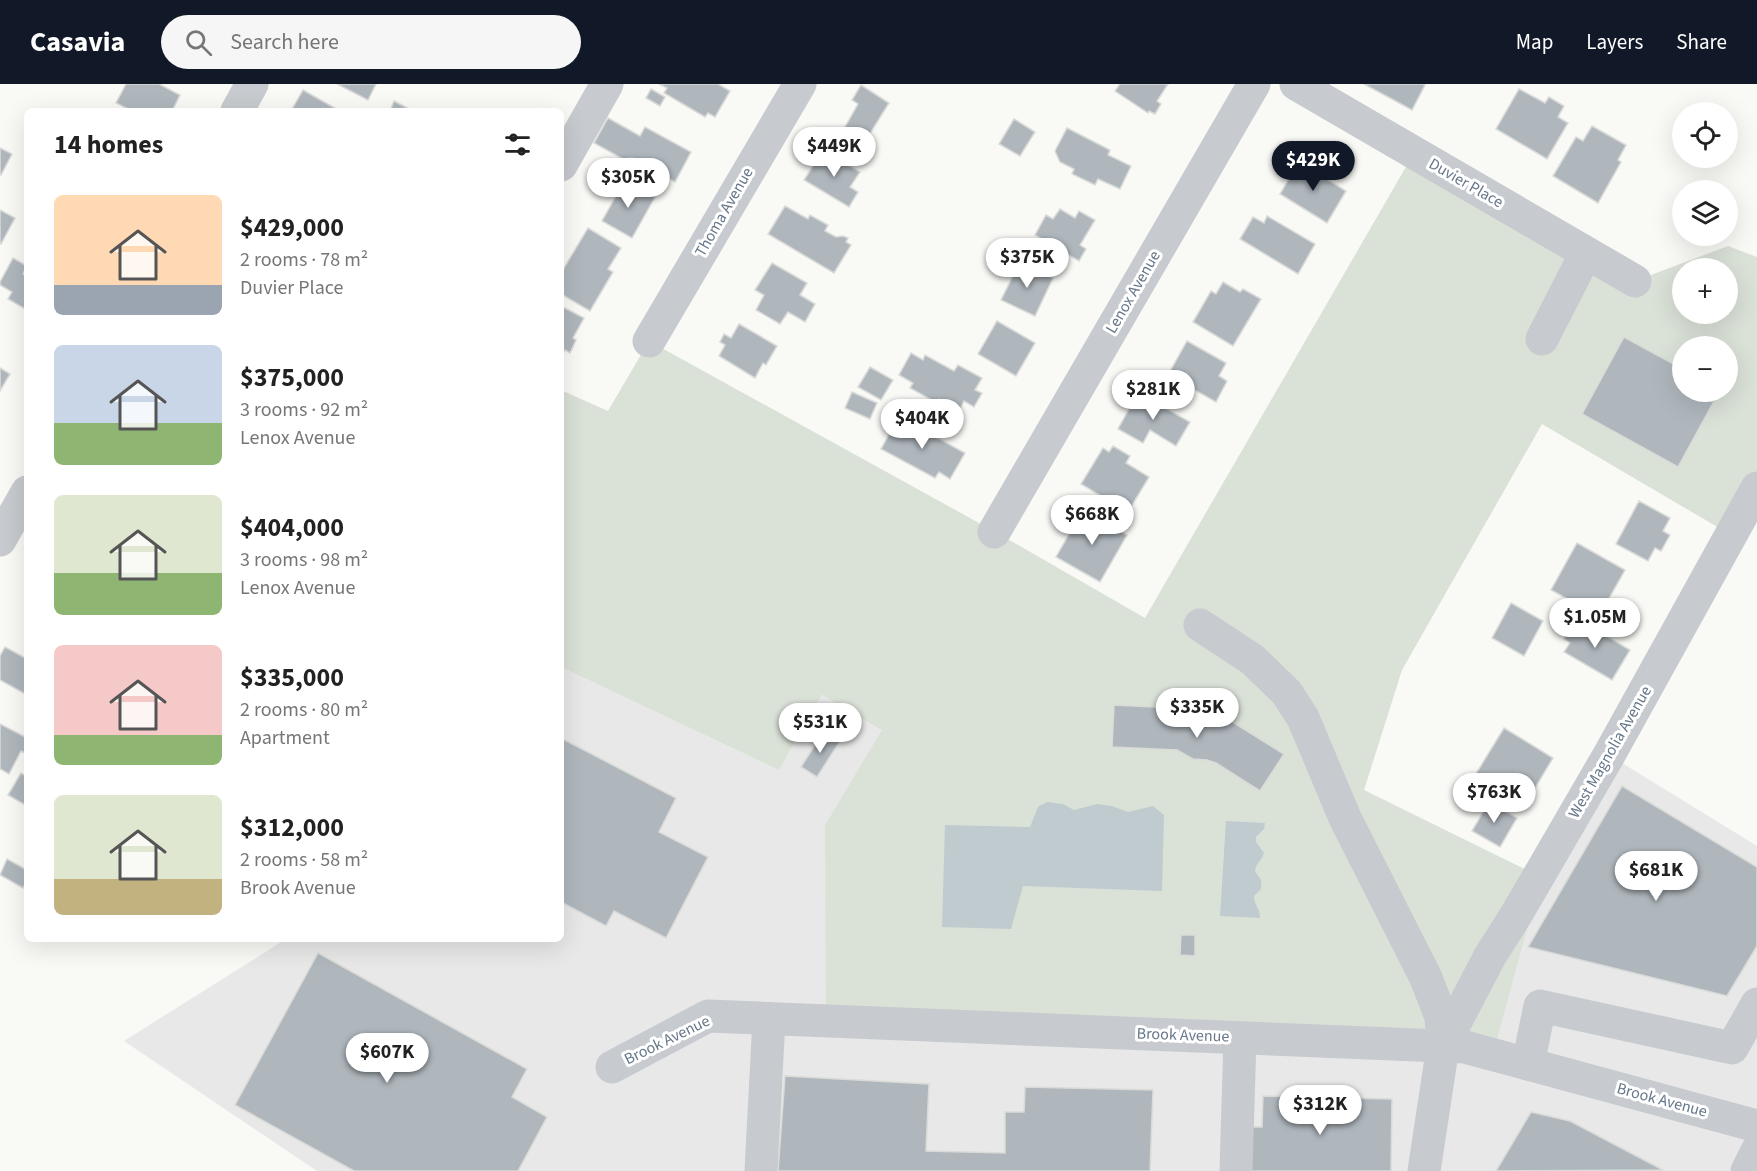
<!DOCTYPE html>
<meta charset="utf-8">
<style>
body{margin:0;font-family:"Source Sans 3",sans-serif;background:#f6f6f6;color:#222;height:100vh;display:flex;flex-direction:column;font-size:22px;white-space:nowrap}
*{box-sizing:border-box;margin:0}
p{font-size:20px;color:#767676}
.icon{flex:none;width:33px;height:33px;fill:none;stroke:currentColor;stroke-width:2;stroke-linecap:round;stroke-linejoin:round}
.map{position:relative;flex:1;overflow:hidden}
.drawer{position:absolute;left:24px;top:24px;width:540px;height:834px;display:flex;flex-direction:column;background:#fff;border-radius:9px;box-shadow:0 6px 24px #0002}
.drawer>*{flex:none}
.fabs{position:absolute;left:1672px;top:18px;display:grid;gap:12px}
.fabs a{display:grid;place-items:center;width:66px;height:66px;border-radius:50%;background:#fff;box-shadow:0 6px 24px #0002;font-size:30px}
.price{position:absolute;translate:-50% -51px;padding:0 14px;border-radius:21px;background:#fff;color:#222;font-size:20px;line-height:39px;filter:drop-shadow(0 2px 3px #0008)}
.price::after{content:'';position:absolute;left:50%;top:36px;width:18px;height:14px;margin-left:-9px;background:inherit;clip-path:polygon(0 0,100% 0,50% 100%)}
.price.current{background:#111827;color:#fff}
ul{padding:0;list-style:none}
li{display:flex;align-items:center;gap:18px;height:150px;padding:0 30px}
li span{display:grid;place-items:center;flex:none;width:168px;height:120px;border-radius:9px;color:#555}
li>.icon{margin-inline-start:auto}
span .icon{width:72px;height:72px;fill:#fffc;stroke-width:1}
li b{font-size:26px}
h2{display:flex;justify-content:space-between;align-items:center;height:72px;padding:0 30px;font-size:26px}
header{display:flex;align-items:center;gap:36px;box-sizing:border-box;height:84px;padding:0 30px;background:#111827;color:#fff}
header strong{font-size:28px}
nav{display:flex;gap:33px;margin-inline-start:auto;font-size:21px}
.search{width:420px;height:54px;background:#f6f6f6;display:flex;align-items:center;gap:15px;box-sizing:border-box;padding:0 21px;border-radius:33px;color:#767676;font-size:22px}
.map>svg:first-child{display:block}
.built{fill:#e7e8e7}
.green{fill:#dae1d7;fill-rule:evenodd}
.water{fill:#c0cbd0}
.building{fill:#afb7bd;stroke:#dadbd8;stroke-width:1.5}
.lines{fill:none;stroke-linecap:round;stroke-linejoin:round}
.minor{stroke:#c7cace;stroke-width:33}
.labels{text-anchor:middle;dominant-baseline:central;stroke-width:6;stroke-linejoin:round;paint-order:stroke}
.street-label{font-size:16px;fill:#667789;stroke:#fff}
</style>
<header>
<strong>Casavia</strong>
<div class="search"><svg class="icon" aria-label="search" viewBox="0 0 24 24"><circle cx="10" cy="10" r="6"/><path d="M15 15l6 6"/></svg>Search here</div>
<nav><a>Map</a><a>Layers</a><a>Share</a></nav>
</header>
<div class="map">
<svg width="1757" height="1087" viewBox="0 0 1757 1087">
<rect width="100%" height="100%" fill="#f9f9f6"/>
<!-- built -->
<polygon class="built" points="561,583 779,686 822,611 883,646 825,741 1541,793 1609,671 1757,762 1757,1087 317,1087 124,957 286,855 561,855"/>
<!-- green -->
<path class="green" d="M1414,69L1635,197L1728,162L1757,173V404L1731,451L1542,340L1402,586L1364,706L1541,793L1493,970L826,937L825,741L882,646L822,611L779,686L561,583V306L608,327L649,257L999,450L1145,534ZM1683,184H1728V230H1683ZM1683,262H1728V308H1683Z"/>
<!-- water -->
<g class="water">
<polygon points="1047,718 1063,720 1074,726 1097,720 1112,722 1128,728 1153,722 1164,731 1162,807 1023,802 1011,845 942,843 945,741 1030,743 1038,723"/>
<path d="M1226,737L1265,739L1264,745L1256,753V758L1264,769C1262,776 1256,779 1255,787L1261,796V805L1254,812C1254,821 1260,824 1260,834L1220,832Z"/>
</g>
<!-- building -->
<g class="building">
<polygon points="126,0 159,0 180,11 172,27 132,27 116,19"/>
<polygon points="337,0 376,0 368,16"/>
<polygon points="659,0 718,0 730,7 715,33 708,29 705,33 664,9 667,4"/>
<polygon points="1120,0 1168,0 1157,17 1161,20 1155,30 1149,27 1148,29 1115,7"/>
<polygon points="1364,0 1423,0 1425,1 1412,26"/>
<polygon points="861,1 889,19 866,56 845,43 858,20 852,16"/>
<polygon points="651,5 665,13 660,22 646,14"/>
<polygon points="1519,5 1545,19 1549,13 1564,22 1558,33 1568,39 1547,75 1496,45"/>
<polygon points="303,6 340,27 291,27"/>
<polygon points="394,17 413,27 390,27"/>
<polygon points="608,34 640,52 645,43 691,68 675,98 632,74 623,75 594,59"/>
<polygon points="1014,35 1035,48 1020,72 999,60"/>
<polygon points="1592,42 1626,61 1618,76 1621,78 1598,119 1553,92 1576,53 1583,57"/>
<polygon points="1067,44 1110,66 1108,71 1131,82 1120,105 1098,95 1095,101 1072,90 1074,85 1060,78 1055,67"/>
<polygon points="0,64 12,70 1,91 0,90"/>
<polygon points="823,66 860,88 850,103 858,108 849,123 804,96"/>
<polygon points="1299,78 1346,107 1327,139 1280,110"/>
<polygon points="625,96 655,113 632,154 602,137"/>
<polygon points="785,122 808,135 810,131 828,141 825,147 836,153 843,152 848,154 846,158 851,161 834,189 768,150"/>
<polygon points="1060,125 1075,134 1079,127 1095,136 1080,161 1086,165 1079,177 1035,151 1046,131 1053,135"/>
<polygon points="0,126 15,134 1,160 0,159"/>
<polygon points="1267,132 1315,160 1298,190 1240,155 1253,133 1264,139"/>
<polygon points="588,144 621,164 608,185 613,188 590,227 561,210 561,189"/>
<polygon points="13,174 27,182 23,190 27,192 27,226 8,215 12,208 0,201 0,198"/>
<polygon points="1020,178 1053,194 1035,232 1001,216"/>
<polygon points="772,179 807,199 800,211 815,220 805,238 788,228 780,240 756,226 764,211 755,206"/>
<polygon points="1223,198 1240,208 1243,205 1261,215 1233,262 1193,238 1211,207 1216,210"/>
<polygon points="561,222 584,234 573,254 576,256 570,269 565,266 561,273"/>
<polygon points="997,237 1035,259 1016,292 978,270"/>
<polygon points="739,240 777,262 766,281 763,279 755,294 719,272 725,261 720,258 724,250 731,254"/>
<polygon points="1624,253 1683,285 1683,308 1719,308 1678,383 1582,330"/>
<polygon points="1187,257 1226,279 1219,292 1227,297 1216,318 1168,291"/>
<polygon points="911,269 923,276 925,271 954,287 958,281 982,294 975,306 982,309 974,323 964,317 959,327 939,315 937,319 910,304 913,299 899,291"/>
<polygon points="870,283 893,296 881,316 858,303"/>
<polygon points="0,284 10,290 0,307"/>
<polygon points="852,308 877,319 870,335 845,324"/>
<polygon points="1138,309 1190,338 1176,362 1150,346 1143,359 1118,345"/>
<polygon points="899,333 965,369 950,395 939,388 935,394 881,365"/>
<polygon points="1113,362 1130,372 1126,379 1149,393 1128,428 1081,400 1103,364 1109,368"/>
<polygon points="1639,417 1670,434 1663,447 1670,451 1661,467 1655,464 1648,477 1616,460"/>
<polygon points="1083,426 1127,451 1100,498 1056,473"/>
<polygon points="1577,459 1625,486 1599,532 1551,506"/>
<polygon points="1511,519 1543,537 1524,572 1492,554"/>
<polygon points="1576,534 1630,566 1612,596 1564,568 1570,559 1564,555"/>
<polygon points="5,563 27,575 27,611 0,596 0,572"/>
<polygon points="1189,620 1201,624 1209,625 1220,630 1284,670 1260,707 1216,679 1207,676 1193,675 1177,666 1112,663 1114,621 1175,624"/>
<polygon points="0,640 27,654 27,666 25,669 21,667 9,690 0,685"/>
<polygon points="1504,644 1553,674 1535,704 1514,691 1502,710 1474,693"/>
<polygon points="824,647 840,657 817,693 801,683"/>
<polygon points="561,654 676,714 659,748 708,773 666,854 614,827 606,842 561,818"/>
<polygon points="21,689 27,693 27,722 8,711"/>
<polygon points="1622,702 1757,783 1757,862 1727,912 1528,863"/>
<polygon points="1489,718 1517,734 1500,763 1472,747"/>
<polygon points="7,775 27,786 27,797 23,804 0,791"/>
<polygon points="1181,851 1195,851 1195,872 1180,871"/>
<polygon points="318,869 527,985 512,1013 547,1033 518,1087 354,1087 235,1021"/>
<polygon points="785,992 929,1000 926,1067 1005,1069 1005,1028 1024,1028 1025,1003 1153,1006 1150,1087 778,1087"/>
<polygon points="1263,1012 1392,1015 1391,1087 1241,1087 1242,1043 1262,1043"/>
<polygon points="1531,1028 1570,1037 1663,1086 1496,1087"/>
</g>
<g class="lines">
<!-- minor -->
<g class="minor">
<polyline points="1296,0 1635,197"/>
<polyline points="237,27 252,0"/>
<polyline points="561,81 607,0"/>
<polyline points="1542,255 1586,169"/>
<polyline points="649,257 800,0"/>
<polyline points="994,448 1254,0"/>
<polyline points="0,456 27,408"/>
<polyline points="1200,541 1253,576 1287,609 1303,634 1345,734 1426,894 1441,933 1443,962 1424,1087"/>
<polyline points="1443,962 1490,872 1516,831 1609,671 1757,404"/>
<polyline points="1528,980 1540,922 1732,964 1757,920"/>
<polyline points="612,983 708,932 1465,963 1757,1042"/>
<polyline points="761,1087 769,935"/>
<polyline points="1236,1087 1240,954"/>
<polyline points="1747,1087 1757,1067"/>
</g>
</g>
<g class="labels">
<!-- street labels -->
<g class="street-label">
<text transform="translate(1466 99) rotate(30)">Duvier Place</text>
<text transform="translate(724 128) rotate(-60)">Thoma Avenue</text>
<text transform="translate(1133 208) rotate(-60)">Lenox Avenue</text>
<text transform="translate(1610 668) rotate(-60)">West Magnolia Avenue</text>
<text transform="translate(1183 951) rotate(2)">Brook Avenue</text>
<text transform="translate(667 956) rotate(-26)">Brook Avenue</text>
<text transform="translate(1662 1016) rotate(15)">Brook Avenue</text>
</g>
</g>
</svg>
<div class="fabs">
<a><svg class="icon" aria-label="locate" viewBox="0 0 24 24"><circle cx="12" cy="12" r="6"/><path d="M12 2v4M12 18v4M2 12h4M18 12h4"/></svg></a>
<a><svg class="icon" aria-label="layers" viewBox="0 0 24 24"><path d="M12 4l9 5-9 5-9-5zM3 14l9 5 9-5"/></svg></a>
<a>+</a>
<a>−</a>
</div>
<b class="price" style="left:834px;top:94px">$449K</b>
<b class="price current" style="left:1313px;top:108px">$429K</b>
<b class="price" style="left:628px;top:125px">$305K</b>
<b class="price" style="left:1027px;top:205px">$375K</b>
<b class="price" style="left:1153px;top:337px">$281K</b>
<b class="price" style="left:922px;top:366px">$404K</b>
<b class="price" style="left:1092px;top:462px">$668K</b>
<b class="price" style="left:1595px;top:565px">$1.05M</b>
<b class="price" style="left:1197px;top:655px">$335K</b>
<b class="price" style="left:820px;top:670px">$531K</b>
<b class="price" style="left:1494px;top:740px">$763K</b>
<b class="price" style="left:1656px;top:818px">$681K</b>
<b class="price" style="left:387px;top:1000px">$607K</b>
<b class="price" style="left:1320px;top:1052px">$312K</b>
<section class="drawer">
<h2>14 homes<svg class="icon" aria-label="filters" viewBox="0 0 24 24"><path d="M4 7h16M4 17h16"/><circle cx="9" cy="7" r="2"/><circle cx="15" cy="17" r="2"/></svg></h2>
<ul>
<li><span style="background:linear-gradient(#ffd9b3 75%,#9aa5b1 0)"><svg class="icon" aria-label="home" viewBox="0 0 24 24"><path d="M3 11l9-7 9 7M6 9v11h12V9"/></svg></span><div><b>$429,000</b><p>2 rooms · 78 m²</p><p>Duvier Place</p></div></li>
<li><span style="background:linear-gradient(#c9d6e8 65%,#8fb573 0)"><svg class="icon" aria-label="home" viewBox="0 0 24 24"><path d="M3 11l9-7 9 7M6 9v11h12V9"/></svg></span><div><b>$375,000</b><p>3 rooms · 92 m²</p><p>Lenox Avenue</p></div></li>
<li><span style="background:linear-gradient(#dfe7d0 65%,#8fb573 0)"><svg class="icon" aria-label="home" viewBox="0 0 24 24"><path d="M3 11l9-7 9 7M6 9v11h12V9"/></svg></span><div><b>$404,000</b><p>3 rooms · 98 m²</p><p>Lenox Avenue</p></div></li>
<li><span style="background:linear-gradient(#f6c9c9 75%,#8fb573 0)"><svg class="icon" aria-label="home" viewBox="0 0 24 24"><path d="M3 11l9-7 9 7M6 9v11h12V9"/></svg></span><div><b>$335,000</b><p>2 rooms · 80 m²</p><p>Apartment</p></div></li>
<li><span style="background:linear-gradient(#dfe7d0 70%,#c2b280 0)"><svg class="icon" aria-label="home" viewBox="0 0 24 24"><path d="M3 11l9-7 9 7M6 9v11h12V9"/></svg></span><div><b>$312,000</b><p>2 rooms · 58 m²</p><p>Brook Avenue</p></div></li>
</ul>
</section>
</div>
